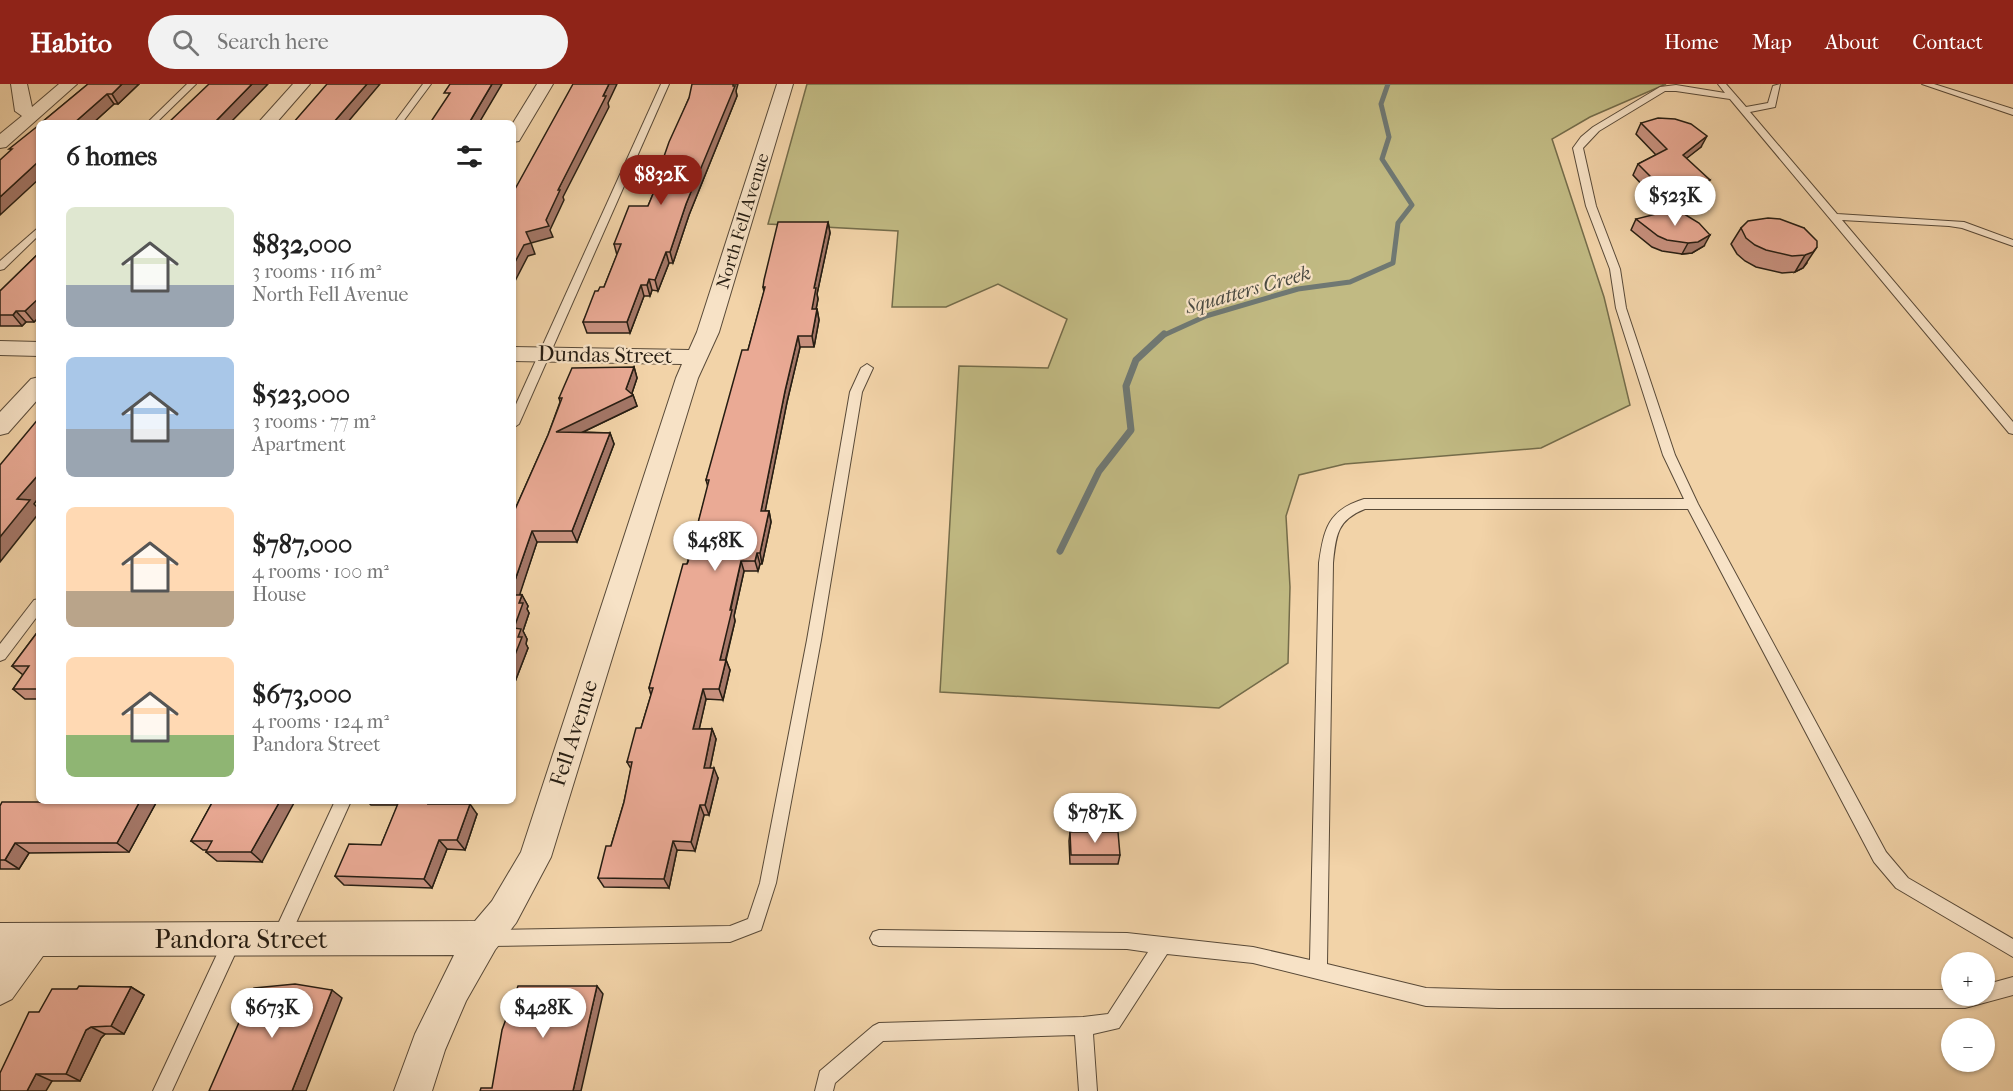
<!DOCTYPE html>
<meta charset="utf-8">
<style>
body{margin:0;font-family:"IM FELL French Canon",serif;background:#f2f2f2;color:#222;height:100vh;display:flex;flex-direction:column;font-size:22px;white-space:nowrap}
*{box-sizing:border-box;margin:0}
p{font-size:20px;color:#767676}
.icon{flex:none;width:33px;height:33px;fill:none;stroke:currentColor;stroke-width:2;stroke-linecap:round;stroke-linejoin:round}
.map{position:relative;flex:1;overflow:hidden}
.side{position:absolute;left:36px;top:36px;width:480px;height:684px;display:flex;flex-direction:column;background:#fff;border-radius:9px;box-shadow:0 2px 4px #0004}
.side>*{flex:none}
.buttons{position:absolute;left:1941px;top:868px;display:grid;gap:12px}
.buttons a{display:grid;place-items:center;width:54px;height:54px;border-radius:50%;background:#fff;box-shadow:0 2px 4px #0004;font-size:30px}
.price{position:absolute;translate:-50% -51px;padding:0 14px;border-radius:21px;background:#fff;color:#222;font-size:20px;line-height:39px;filter:drop-shadow(0 2px 3px #0008)}
.price::after{content:'';position:absolute;left:50%;top:36px;width:18px;height:14px;margin-left:-9px;background:inherit;clip-path:polygon(0 0,100% 0,50% 100%)}
.price.on{background:#8f2418;color:#fff}
ul{padding:0;list-style:none}
li{display:flex;align-items:center;gap:18px;height:150px;padding:0 30px}
li span{display:grid;place-items:center;flex:none;width:168px;height:120px;border-radius:9px;color:#555}
li>.icon{margin-inline-start:auto}
span .icon{width:72px;height:72px;fill:#fffc;stroke-width:1}
li b{font-size:26px}
h2{display:flex;justify-content:space-between;align-items:center;height:72px;padding:0 30px;font-size:26px}
header{display:flex;align-items:center;gap:36px;box-sizing:border-box;height:84px;padding:0 30px;background:#8f2418;color:#fff}
header strong{font-size:28px}
nav{display:flex;gap:33px;margin-inline-start:auto;font-size:21px}
.search{width:420px;height:54px;background:#f2f2f2;display:flex;align-items:center;gap:15px;box-sizing:border-box;padding:0 21px;border-radius:33px;color:#767676;font-size:22px}
.map>svg:first-child{display:block}
.green{fill:#c1ba83;stroke:#746c4a;stroke-width:1.5}
.lines{fill:none;stroke-linecap:round;stroke-linejoin:round}
.stream-far1{stroke:#6f7873;stroke-width:5}
.stream{stroke:#6f7873;stroke-width:7}
.service-casing{stroke:#594a38;stroke-width:2}
.minor-casing{stroke:#594a38;stroke-width:2}
.service{fill:#f7e2c6;fill-rule:evenodd}
.minor{fill:#f7e2c6;fill-rule:evenodd}
.wall{fill:#c99280;stroke:#261d12;stroke-width:1.5}
.shaded-wall{fill:#a47768;stroke:#261d12;stroke-width:1.5}
.building{fill:#eaaa95;stroke:#261d12;stroke-width:1.5}
.labels{text-anchor:middle;dominant-baseline:central;stroke-width:4.5;stroke-linejoin:round;paint-order:stroke}
.far-street-label{font-size:18px;fill:#261d12;stroke:#f7e2c6}
.far-water-label{font-size:20px;font-style:italic;fill:#4b4b42;stroke:#f7e2c6}
.street-label{font-size:22px;fill:#261d12;stroke:#f7e2c6}
.near-street-label{font-size:27px;fill:#261d12;stroke:#f7e2c6}
</style>
<header>
<strong>Habito</strong>
<div class="search"><svg class="icon" aria-label="search" viewBox="0 0 24 24"><circle cx="10" cy="10" r="6"/><path d="M15 15l6 6"/></svg>Search here</div>
<nav><a>Home</a><a>Map</a><a>About</a><a>Contact</a></nav>
</header>
<div class="map">
<svg width="2013" height="1007" viewBox="0 0 2013 1007">
<rect width="100%" height="100%" fill="#f2d3a8"/>
<filter id="stains"><feTurbulence type="fractalNoise" baseFrequency=".00333" numOctaves="4"/><feColorMatrix values="0 0 0 0 .2 0 0 0 0 .09 0 0 0 0 .02 0 0 0 .5 -.17"/></filter>
<radialGradient id="worn" r=".72"><stop offset=".6" stop-color="#630" stop-opacity="0"/><stop offset="1" stop-color="#630" stop-opacity=".3"/></radialGradient>
<!-- green -->
<polygon class="green" points="807,0 1666,0 1590,33 1552,55 1604,213 1630,321 1541,364 1345,380 1299,391 1286,432 1290,503 1288,579 1219,624 940,608 959,282 1048,284 1067,235 998,200 946,223 892,223 898,147 768,140"/>
<g class="lines">
<!-- stream-far1 -->
<polyline class="stream-far1" points="1162,252 1206,232 1298,205 1350,198 1393,179 1398,139 1412,121 1382,75 1389,53 1381,20 1388,0"/>
<!-- stream -->
<polyline class="stream" points="1060,467 1099,387 1131,346 1126,302 1136,276 1164,250"/>
<defs>
<g id="service">
<polygon points="187,0 196,0 156,39 147,39"/>
<polygon points="423,0 431,0 402,39 394,39"/>
<polygon points="661,0 669,0 519,340 513,344 513,327"/>
<path d="M1718,0H1726L1746,23L1768,19L1773,2L1780,0L1775,23L1750,28L1837,130L1964,138L2013,156V162L1962,144L1949,142L1842,136L2013,338V350L2009,349L1730,15L1676,7H1665L1599,47L1583,64L1596,122L1620,185L1626,224L1675,371L1698,420L1886,768L1908,794L2013,855V873L1896,804L1874,778L1688,425H1365C1337,436 1336,451 1333,479L1327,880L1426,904L1499,906H1952V912H1984V901L2013,893V911L1965,924H1499L1426,922L1253,879L1167,870L1119,944L1093,950L1097,1007H1079L1075,951L883,957L835,999L833,1007H815L820,987L873,942L879,939L1083,933L1108,930L1148,868L1127,865L879,862L873,860L870,854L873,848L879,846L1127,849L1253,863L1310,876L1319,479C1324,445 1328,426 1364,415H1684L1663,371L1616,224L1610,185L1586,122L1573,64L1581,53L1593,43L1660,3L1676,1L1725,9Z"/>
<polygon points="1922,0 1934,0 2013,25 2013,31"/>
<polygon points="39,143 39,151 4,185 0,186 0,177"/>
<polygon points="867,280 873,284 862,308 821,556 776,799 761,846 730,858 488,862 482,860 479,854 482,848 488,846 730,842 748,835 760,799 807,556 850,308 861,284"/>
<polygon points="39,515 39,530 5,575 0,577 0,560 34,516"/>
<polygon points="335,717 351,717 287,859 281,861 275,859 272,853"/>
<polygon points="232,849 238,851 241,857 172,1007 153,1007 226,851"/>
</g>
<g id="minor">
<polygon points="11,0 27,0 32,23 59,0 77,0 6,63 0,64 0,50 22,32 15,27"/>
<polygon points="293,0 310,0 276,39 258,39"/>
<polygon points="537,0 553,0 519,57 513,58 513,39"/>
<polygon points="777,0 793,0 719,248 698,294 551,773 516,839 495,866 466,917 445,966 432,1007 394,1007 415,950 454,871 43,872 12,915 0,921 0,839 475,837 492,817 521,768 676,294 682,280 513,277 513,263 689,266 697,248"/>
<polygon points="0,257 39,258 39,272 0,271"/>
<polygon points="39,293 39,314 8,349 0,351 0,328 31,295"/>
</g>
</defs>
<!-- service casing -->
<use href="#service" class="service-casing"/>
<!-- minor casing -->
<use href="#minor" class="minor-casing"/>
<!-- service -->
<use href="#service" class="service"/>
<!-- minor -->
<use href="#minor" class="minor"/>
</g>
<!-- wall -->
<g class="wall">
<polygon points="88,0 139,0 118,20 114,20 93,39 41,39"/>
<polygon points="736,7 737,12 689,131 673,179 669,179 658,207 652,206 650,212 644,212 630,249 587,249 583,238 598,207 604,203 617,171 614,160 648,122 663,86 661,81 689,14"/>
<polygon points="1641,39 1701,63 1686,74 1704,107 1674,117 1648,107 1633,91 1638,80 1656,71 1636,50"/>
<polygon points="1636,135 1704,162 1692,169 1682,170 1662,167 1652,163 1631,146"/>
<polygon points="828,138 830,149 817,210 818,215 816,225 817,225 819,236 814,263 800,263 787,318 765,427 769,427 771,438 762,480 760,480 758,487 744,487 734,532 735,537 726,576 730,586 723,616 706,615 699,645 712,645 716,655 710,684 718,694 709,731 704,731 695,767 677,766 669,804 604,803 598,794 611,762 624,718 631,685 627,678 641,644 651,611 649,604 687,480 708,403 706,396 748,266 764,208 763,203"/>
<polygon points="1741,144 1804,144 1807,179 1803,184 1795,188 1782,189 1756,183 1745,177 1737,170 1731,160"/>
<polygon points="39,169 39,233 34,238 26,238 22,242 0,242 0,207"/>
<polygon points="634,283 637,294 632,309 633,311 637,322 583,348 610,349 614,360 577,458 537,458 519,511 522,511 528,522 527,525 529,529 523,547 527,555 526,560 528,564 513,603 513,430 548,351 560,318 559,314"/>
<polygon points="39,546 39,615 25,615 13,605 23,591 12,582"/>
<polygon points="53,717 157,717 129,768 29,769 19,785 0,785 0,722 53,718"/>
<polygon points="213,717 262,778 217,777 206,768 207,766 203,766 191,757"/>
<polygon points="367,717 441,717 440,720 477,730 465,766 447,765 432,804 344,801 335,792 381,761 398,721 371,721"/>
<polygon points="1070,748 1120,771 1118,780 1070,780 1069,757"/>
<polygon points="131,903 144,911 124,950 105,950 101,954 80,997 52,997 0,1007 39,928 77,905"/>
</g>
<!-- shaded-wall -->
<g class="shaded-wall">
<polygon points="122,0 139,0 118,20 112,10"/>
<polygon points="252,0 268,0 230,39 214,39"/>
<polygon points="367,0 380,0 347,39 333,39"/>
<polygon points="492,0 502,0 479,39 469,39"/>
<polygon points="609,0 617,0 608,19 609,23 563,113 564,116 550,146 553,153 531,159 535,170 528,172 513,201 513,182 526,148 546,136 558,106"/>
<polygon points="733,0 738,0 736,7 737,12 689,131 673,179 670,168 686,120"/>
<polygon points="107,10 114,20 93,39 74,39"/>
<polygon points="1707,52 1701,63 1677,82 1683,71"/>
<polygon points="39,77 39,95 0,131 0,113"/>
<polygon points="1710,96 1704,107 1674,117 1679,106"/>
<polygon points="828,138 830,149 817,210 818,215 814,236 812,225 814,204"/>
<polygon points="1710,151 1704,162 1692,169 1682,170 1688,159"/>
<polygon points="1817,163 1803,184 1795,188 1805,171"/>
<polygon points="666,168 669,179 658,207 655,196"/>
<polygon points="649,195 652,206 650,212 647,201"/>
<polygon points="641,201 644,212 630,249 627,238"/>
<polygon points="38,214 39,215 39,233 34,238 25,227"/>
<polygon points="817,225 819,236 814,263 812,252"/>
<polygon points="16,227 26,238 22,242 13,231"/>
<polygon points="798,252 800,263 787,318 763,438 761,427 785,307"/>
<polygon points="634,283 637,294 631,312 633,311 637,322 560,359 556,348 626,305"/>
<polygon points="610,349 614,360 577,458 572,447"/>
<polygon points="39,390 39,413 34,420 39,425 39,429 0,478 0,453 17,415"/>
<polygon points="769,427 771,438 762,480 760,469"/>
<polygon points="532,447 537,458 516,522 513,517 513,502"/>
<polygon points="757,469 760,480 758,487 755,477"/>
<polygon points="741,477 744,487 734,532 735,537 723,586 720,576"/>
<polygon points="522,511 528,522 527,525 529,529 523,547 527,555 526,560 528,564 513,603 514,544 519,519"/>
<polygon points="726,576 730,586 723,616 719,605"/>
<polygon points="703,605 706,615 697,655 693,645"/>
<polygon points="712,645 716,655 708,694 704,684"/>
<polygon points="714,684 718,694 709,731 705,721"/>
<polygon points="140,717 157,717 129,768 117,759"/>
<polygon points="280,717 295,717 262,778 251,768"/>
<polygon points="429,717 441,717 436,729 428,720"/>
<polygon points="470,720 477,730 465,766 457,756"/>
<polygon points="700,721 704,731 695,767 691,758"/>
<polygon points="439,756 447,765 432,804 424,795"/>
<polygon points="673,757 677,766 669,804 664,795"/>
<polygon points="15,759 29,769 19,785 5,776"/>
<polygon points="597,902 603,910 581,1007 573,1007"/>
<polygon points="131,903 144,911 124,950 111,942"/>
<polygon points="332,906 342,914 306,1007 292,1007"/>
<polygon points="91,943 105,950 101,954 80,997 66,990 86,946"/>
<polygon points="36,990 52,997 46,1007 27,1007"/>
</g>
<!-- building -->
<g class="building">
<polygon points="88,0 122,0 112,10 107,10 74,39 41,39"/>
<polygon points="209,0 252,0 214,39 168,39"/>
<polygon points="327,0 367,0 333,39 293,39"/>
<polygon points="450,0 492,0 469,39 430,39 450,9 444,9"/>
<polygon points="573,0 609,0 603,12 606,12 558,106 560,106 546,136 549,142 526,148 531,159 524,161 513,182 513,105 515,105"/>
<polygon points="692,0 733,0 733,2 735,2 686,120 670,168 666,168 655,196 649,195 647,201 641,201 627,238 583,238 595,207 598,207 600,203 604,203 621,160 614,160 629,122 648,122 665,81 661,81 669,58 689,14"/>
<polygon points="1658,34 1675,35 1691,40 1707,52 1683,71 1710,96 1679,106 1654,96 1638,80 1667,65 1641,39"/>
<polygon points="39,41 39,77 0,113 0,76 12,65 9,65"/>
<polygon points="1676,125 1699,139 1710,151 1698,158 1688,159 1667,156 1658,152 1636,135"/>
<polygon points="1768,134 1780,135 1804,144 1817,157 1817,163 1813,168 1805,171 1792,172 1766,166 1755,161 1746,154 1741,144 1748,137"/>
<polygon points="778,138 828,138 814,204 816,204 812,225 817,225 812,252 798,252 785,307 761,427 769,427 760,469 757,469 755,477 741,477 730,526 732,526 720,576 726,576 719,605 703,605 693,645 712,645 704,684 714,684 705,721 700,721 691,758 673,757 664,795 598,794 606,762 611,762 624,718 632,678 627,678 636,644 641,644 653,604 649,604 683,480 687,480 688,478 709,396 706,396 742,266 748,266 765,203 763,203 764,196"/>
<polygon points="39,169 39,214 25,227 16,227 13,231 0,231 0,207"/>
<polygon points="634,283 626,305 633,311 556,348 610,349 572,447 532,447 513,502 513,430 548,351 562,314 559,314 572,284"/>
<polygon points="39,334 39,390 17,415 30,416 0,453 0,381"/>
<polygon points="513,511 522,511 519,519 523,519 514,544 521,545 518,553 522,553 513,576"/>
<polygon points="39,546 39,605 13,605 29,582 12,582"/>
<polygon points="53,717 140,717 117,759 15,759 5,776 0,776 0,722 2,718 53,718"/>
<polygon points="213,717 280,717 251,768 206,768 212,757 191,757"/>
<polygon points="399,717 429,717 428,720 470,720 457,756 439,756 424,795 335,792 349,760 381,761"/>
<polygon points="1070,748 1118,748 1120,771 1071,771"/>
<polygon points="295,900 332,906 292,1007 209,1007 254,904"/>
<polygon points="79,902 131,903 111,942 91,943 86,946 66,990 36,990 27,1007 0,1007 0,989 29,928 39,928 52,905 77,905"/>
<polygon points="518,902 597,902 573,1007 480,1007 481,1004 492,1004 502,946"/>
</g>
<g class="labels">
<!-- far-street labels -->
<g class="far-street-label">
<text transform="translate(743 137) rotate(-73)">North Fell Avenue</text>
</g>
<!-- far-water labels -->
<g class="far-water-label">
<text transform="translate(1248 206) rotate(-16)">Squatters Creek</text>
</g>
<!-- street labels -->
<g class="street-label">
<text transform="translate(605 271) rotate(1)">Dundas Street</text>
<text transform="translate(574 649) rotate(-72)">Fell Avenue</text>
</g>
<!-- near-street labels -->
<g class="near-street-label">
<text x="241" y="855">Pandora Street</text>
</g>
</g>
<rect width="100%" height="100%" filter="url(#stains)"/>
<rect width="100%" height="100%" fill="url(#worn)"/>
</svg>
<div class="buttons">
<a>+</a>
<a>−</a>
</div>
<b class="price on" style="left:661px;top:122px">$832K</b>
<b class="price" style="left:1675px;top:143px">$523K</b>
<b class="price" style="left:715px;top:488px">$458K</b>
<b class="price" style="left:1095px;top:760px">$787K</b>
<b class="price" style="left:272px;top:955px">$673K</b>
<b class="price" style="left:543px;top:955px">$428K</b>
<section class="side">
<h2>6 homes<svg class="icon" aria-label="filters" viewBox="0 0 24 24"><path d="M4 7h16M4 17h16"/><circle cx="9" cy="7" r="2"/><circle cx="15" cy="17" r="2"/></svg></h2>
<ul>
<li><span style="background:linear-gradient(#dfe7d0 65%,#9aa5b1 0)"><svg class="icon" aria-label="home" viewBox="0 0 24 24"><path d="M3 11l9-7 9 7M6 9v11h12V9"/></svg></span><div><b>$832,000</b><p>3 rooms · 116 m²</p><p>North Fell Avenue</p></div></li>
<li><span style="background:linear-gradient(#a9c7e8 60%,#9aa5b1 0)"><svg class="icon" aria-label="home" viewBox="0 0 24 24"><path d="M3 11l9-7 9 7M6 9v11h12V9"/></svg></span><div><b>$523,000</b><p>3 rooms · 77 m²</p><p>Apartment</p></div></li>
<li><span style="background:linear-gradient(#ffd9b3 70%,#b9a48a 0)"><svg class="icon" aria-label="home" viewBox="0 0 24 24"><path d="M3 11l9-7 9 7M6 9v11h12V9"/></svg></span><div><b>$787,000</b><p>4 rooms · 100 m²</p><p>House</p></div></li>
<li><span style="background:linear-gradient(#ffd9b3 65%,#8fb573 0)"><svg class="icon" aria-label="home" viewBox="0 0 24 24"><path d="M3 11l9-7 9 7M6 9v11h12V9"/></svg></span><div><b>$673,000</b><p>4 rooms · 124 m²</p><p>Pandora Street</p></div></li>
</ul>
</section>
</div>
